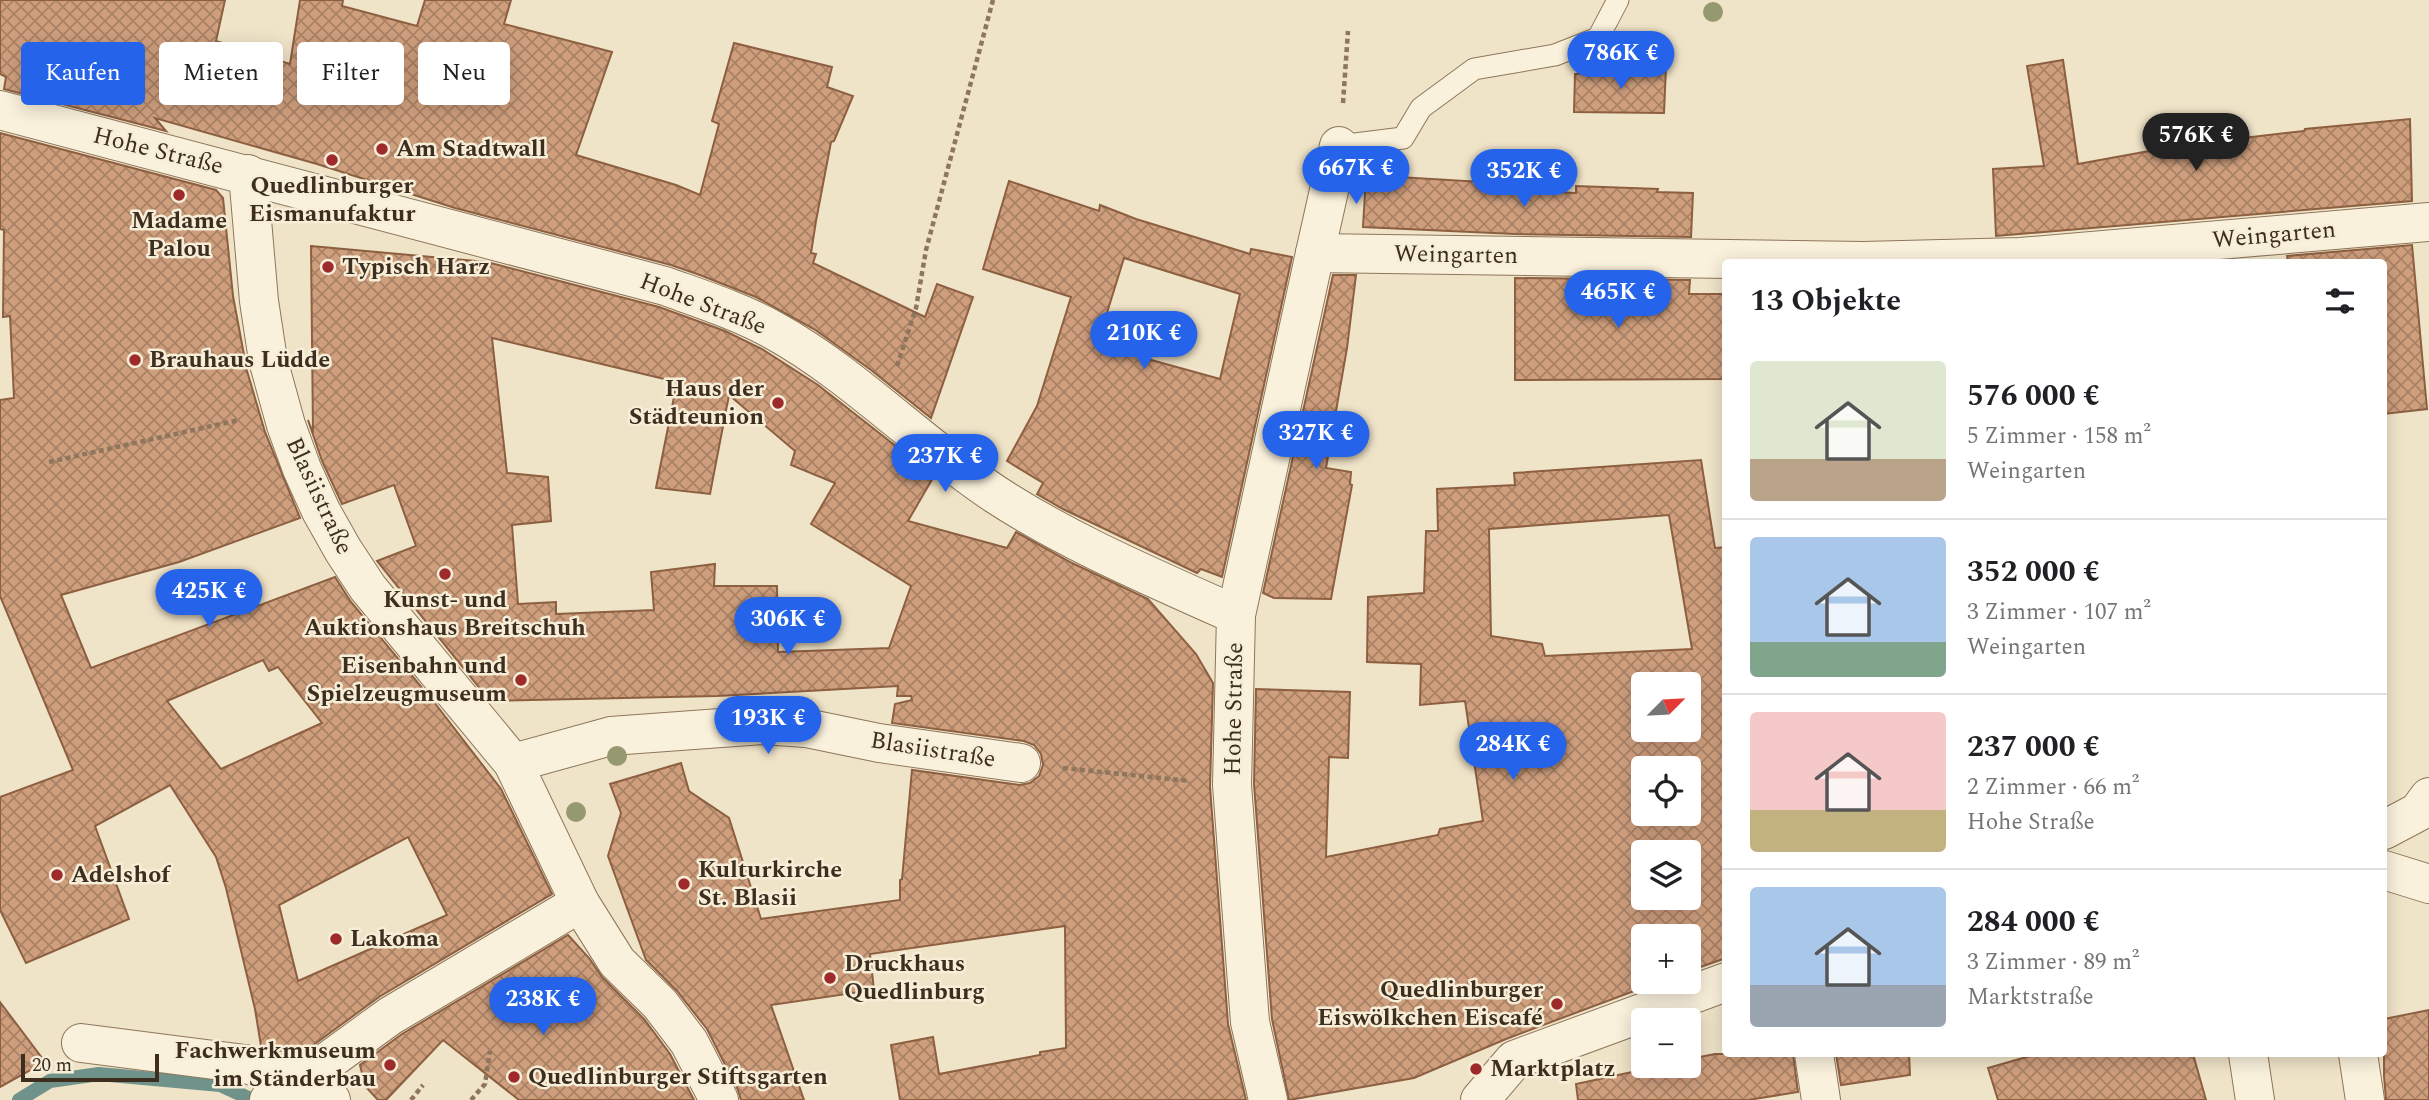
<!DOCTYPE html>
<html lang="de">
<meta charset="utf-8">
<style>
body{margin:0;font-family:Spectral,serif;background:#f6f6f6;color:#202124;height:100vh;display:flex;flex-direction:column;font-size:26px;white-space:nowrap}
*{box-sizing:border-box;margin:0}
p{font-size:23px;color:#757577}
.icon{flex:none;width:38px;height:38px;fill:none;stroke:currentColor;stroke-width:2;stroke-linecap:round;stroke-linejoin:round}
.map{position:relative;flex:1;overflow:hidden}
.panel{position:absolute;left:1722px;top:259px;width:665px;height:798px;display:flex;flex-direction:column;background:#fff;border-radius:7px;box-shadow:0 4px 18px #0003}
.panel>*{flex:none}
.top-card{position:absolute;left:21px;top:42px;width:665px;height:63px;display:flex;gap:14px}
.needle{width:46px;rotate:66deg}
.tools{position:absolute;left:1631px;top:672px;display:grid;gap:14px}
.tools a{display:grid;place-items:center;width:70px;height:70px;border-radius:7px;background:#fff;box-shadow:0 4px 18px #0003;font-size:35px}
.scale{position:absolute;left:21px;bottom:18px;width:138px;box-sizing:border-box;padding-left:7px;border:4px solid #3d2e20;border-top:0;font-size:19px;line-height:24px;white-space:nowrap;color:#3d2e20;-webkit-text-stroke:5px #f7eed8;paint-order:stroke}
.price{position:absolute;translate:-50% -60px;padding:0 16px;border-radius:24px;background:#2563eb;color:#fff;font-size:23px;line-height:46px;filter:drop-shadow(0 2px 4px #0008)}
.price::after{content:'';position:absolute;left:50%;top:42px;width:21px;height:16px;margin-left:-10px;background:inherit;clip-path:polygon(0 0,100% 0,50% 100%)}
.price.current{background:#222;color:#fff}
ul{padding:0;list-style:none}
li{display:flex;align-items:center;gap:21px;height:175px;padding:0 28px}
li+li{border-top:2px solid #e0e0e0}
li span{display:grid;place-items:center;flex:none;width:196px;height:140px;border-radius:7px;color:#555}
li>.icon{margin-inline-start:auto}
span .icon{width:84px;height:84px;fill:#fffc;stroke-width:1}
li b{font-size:30px}
h2{display:flex;justify-content:space-between;align-items:center;height:84px;padding:0 28px;font-size:30px}
.chip{padding:0 24px;border-radius:7px;background:#fff;box-shadow:0 4px 18px #0003;font-size:24px;line-height:63px}
.chip.current{background:#2563eb;color:#fff}
.map>svg:first-child{display:block}
.lines{fill:none;stroke-linecap:round;stroke-linejoin:round}
.stream{stroke:#6f938a;stroke-width:14}
.building{fill:url(#building-cross-hatch);stroke:#8d5f41;stroke-width:2;fill-rule:evenodd}
.lane-casing{stroke:#8d765c;stroke-width:23}
.street-casing{stroke:#8d765c;stroke-width:40}
.path{stroke:#8d765c;stroke-width:4.5;stroke-dasharray:5 3.5;stroke-linecap:butt}
.lane{stroke:#faf1dc;stroke-width:21}
.street{stroke:#faf1dc;stroke-width:38}
.tree{fill:#96986f}
.poi-dot{fill:#9e2a2b;stroke:#f7eed8;stroke-width:2.5}
.labels{text-anchor:middle;dominant-baseline:central;stroke-width:5;stroke-linejoin:round;paint-order:stroke}
.poi-label{font-size:24px;font-weight:bold;fill:#3d2e20;stroke:#f7eed8;text-anchor:start}
.street-label{font-size:24px;fill:#3d2e20;stroke:#f7eed8}
</style>
<div class="map">
<svg width="2429" height="1100" viewBox="0 0 2429 1100">
<defs>
<pattern id="building-cross-hatch" width="8" height="8" patternUnits="userSpaceOnUse" patternTransform="scale(1.75)"><rect width="8" height="8" fill="#cf9f7d"/><path d="M0 0l8 8M0 8l8-8" fill="none" stroke="#a98266"/></pattern>
</defs>
<rect width="100%" height="100%" fill="#f0e4c8"/>
<g class="lines">
<!-- stream -->
<polyline class="stream" points="19,1100 50,1081 99,1074 220,1085 253,1100"/>
</g>
<!-- building -->
<g class="building">
<polygon points="0,0 225,0 216,41 290,64 300,0 343,0 342,6 417,26 425,0 511,0 504,24 612,52 576,155 676,185 700,195 719,124 712,121 734,43 832,67 827,87 853,96 834,141 831,142 816,221 811,253 816,254 813,263 925,317 937,284 973,297 931,418 871,370 814,329 756,297 700,275 671,265 455,208 317,164 155,118 166,131 4,89 6,77 0,74"/>
<polygon points="2063,60 2078,164 2226,137 2226,140 2304,131 2305,129 2410,119 2412,201 1996,236 1993,169 2044,166 2027,66"/>
<polygon points="1666,67 1664,113 1574,112 1575,74"/>
<path d="M0,133L216,190L223,198L233,296L247,371L265,432L300,518L179,562L61,595L91,668L335,577L351,602L434,702L501,789L552,894L379,997L312,1046L279,1051L261,1046L255,1009L226,888L216,857L170,785L95,826L129,919L26,963L0,910V797L73,770L0,596V400L14,398L10,316L3,317L4,230L0,229ZM263,660L269,671L278,667L322,723L221,769L167,701ZM408,837L447,915L298,981L279,905Z"/>
<polygon points="1494,169 1514,190 1576,193 1576,186 1658,189 1657,192 1693,193 1691,237 1515,234 1363,227 1366,175 1482,182"/>
<path d="M1009,181L1099,211L1100,205L1136,219L1250,254L1251,249L1292,257L1222,577L1201,569L1197,573L1063,509L1037,494L1043,483L1007,461L1037,406L1071,297L983,269ZM1124,258L1240,294L1220,379L1097,345Z"/>
<polygon points="2412,245 2427,409 2384,414 2384,262 2288,262 2287,256"/>
<path d="M311,246L487,262L659,307L725,331L762,349L818,385L934,476L908,521L1007,548L1016,532L1072,563L1148,599L1196,654L1213,683L1210,787L1228,1024L1246,1100H900L891,1045L933,1037L939,1074L1040,1055V1052L1066,1048L1065,926L870,954L874,990L771,1005L804,1100H741L738,1090L707,1029L677,991L646,960L608,856L621,813L610,784L681,763L689,791L729,818L761,919L900,900V880L902,879L912,770L1019,785L1030,783L1039,776L1043,765L1041,754L1034,745L1024,741L892,723L895,704L912,700L911,696H897L898,686L717,696L490,701L377,561L416,546L394,485L342,504L322,461L308,420L313,433ZM492,338L677,382L656,488L710,494L729,395L795,451L791,465L835,483L811,524L911,586L889,648L778,652L777,586H714L715,564L651,572L654,610L556,614V602L518,604L512,525L551,521L548,477L507,473Z"/>
<polygon points="1333,275 1356,275 1347,348 1326,468 1351,472 1350,484 1352,485 1331,599 1274,598 1263,593"/>
<polygon points="1515,278 1690,280 1689,294 1726,294 1726,379 1515,380"/>
<path d="M1701,460L1715,548L1726,547V958L1689,971V936H1643V982H1658L1506,1039L1414,1078L1289,1100L1272,1019L1254,784L1256,689L1350,692L1348,758L1329,757L1326,857L1438,835L1440,829L1483,821L1465,701L1420,705L1421,664L1367,662L1368,597L1424,593L1426,531H1438L1437,489L1515,485L1514,473ZM1669,515L1692,649L1545,656L1542,644L1491,636L1489,529ZM1643,684H1689V730H1643ZM1643,768H1689V814H1643ZM1643,852H1689V898H1643Z"/>
<polygon points="568,935 589,958 602,977 644,1019 670,1054 694,1100 519,1100 443,1040 386,1100 378,1100 365,1086 360,1065 402,1034"/>
<polygon points="0,1002 45,1062 0,1087"/>
<polygon points="2429,1010 2429,1100 2386,1100 2384,1076 2384,1019"/>
<polygon points="1715,1054 1793,1054 1798,1092 1748,1100 1578,1100 1576,1084 1660,1066 1689,1066 1689,1059"/>
<polygon points="1836,1054 1909,1054 1910,1075 1841,1085"/>
<polygon points="2037,1054 2193,1054 2206,1100 1998,1100 1988,1068"/>
</g>
<g class="lines">
<defs>
<polyline id="lane" points="1339,146 1403,138 1421,108 1474,69 1555,55 1598,38 1618,0"/>
<g id="street">
<path d="M0,110L665,286C701,299 739,311 773,330C853,374 918,443 995,494C1070,543 1154,578 1236,615L1232,785L1250,1022L1268,1100"/>
<polyline points="248,174 259,301 268,360 286,425 302,469 321,511 343,550 368,588 513,763 580,903 617,962 660,1004 689,1042 719,1100"/>
<polyline points="1315,253 1339,146"/>
<polyline points="1236,615 1315,253 1863,261 2020,257 2429,222"/>
<polyline points="513,763 611,736 762,725 806,728 879,743 1021,763"/>
<polyline points="2384,830 2418,812 2429,797"/>
<polyline points="2384,870 2429,884"/>
<polyline points="81,1043 245,1064 302,1080 331,1100"/>
<polyline points="1814,1054 1821,1100"/>
<polyline points="2248,1054 2255,1100"/>
<polyline points="2358,1054 2365,1100"/>
<polyline points="269,1100 302,1080 390,1016 580,903"/>
<polyline points="1480,1100 1514,1060 1726,982"/>
</g>
</defs>
<!-- lane casing -->
<use href="#lane" class="lane-casing"/>
<!-- street casing -->
<use href="#street" class="street-casing"/>
<!-- path -->
<g class="path">
<polyline points="1343,103 1348,31"/>
<polyline points="897,366 916,308 926,250 993,0"/>
<polyline points="49,462 239,420"/>
<polyline points="1063,768 1190,781"/>
<polyline points="411,1100 423,1085"/>
<polyline points="471,1100 485,1084 490,1051"/>
</g>
<!-- lane -->
<use href="#lane" class="lane"/>
<!-- street -->
<use href="#street" class="street"/>
</g>
<!-- trees -->
<g class="tree">
<circle cx="1713" cy="12" r="10"/>
<circle cx="617" cy="756" r="10"/>
<circle cx="576" cy="812" r="10"/>
</g>
<!-- markers -->
<g class="poi-dot">
<circle cx="382" cy="149" r="7"/>
<circle cx="332" cy="160" r="7"/>
<circle cx="179" cy="195" r="7"/>
<circle cx="328" cy="267" r="7"/>
<circle cx="135" cy="360" r="7"/>
<circle cx="778" cy="403" r="7"/>
<circle cx="445" cy="574" r="7"/>
<circle cx="521" cy="680" r="7"/>
<circle cx="57" cy="875" r="7"/>
<circle cx="684" cy="884" r="7"/>
<circle cx="336" cy="939" r="7"/>
<circle cx="830" cy="978" r="7"/>
<circle cx="1557" cy="1004" r="7"/>
<circle cx="390" cy="1065" r="7"/>
<circle cx="1476" cy="1069" r="7"/>
<circle cx="514" cy="1077" r="7"/>
</g>
<g class="labels">
<!-- poi labels -->
<g class="poi-label">
<text x="396" y="149">Am Stadtwall</text>
<text x="332" y="186" text-anchor="middle">Quedlinburger<tspan x="332" dy="28">Eismanufaktur</tspan></text>
<text x="179" y="221" text-anchor="middle">Madame<tspan x="179" dy="28">Palou</tspan></text>
<text x="342" y="267">Typisch Harz</text>
<text x="149" y="360">Brauhaus Lüdde</text>
<text x="764" y="389" text-anchor="end">Haus der<tspan x="764" dy="28">Städteunion</tspan></text>
<text x="445" y="600" text-anchor="middle">Kunst- und<tspan x="445" dy="28">Auktionshaus Breitschuh</tspan></text>
<text x="507" y="666" text-anchor="end">Eisenbahn und<tspan x="507" dy="28">Spielzeugmuseum</tspan></text>
<text x="698" y="870">Kulturkirche<tspan x="698" dy="28">St. Blasii</tspan></text>
<text x="71" y="875">Adelshof</text>
<text x="350" y="939">Lakoma</text>
<text x="844" y="964">Druckhaus<tspan x="844" dy="28">Quedlinburg</tspan></text>
<text x="1543" y="990" text-anchor="end">Quedlinburger<tspan x="1543" dy="28">Eiswölkchen Eiscafé</tspan></text>
<text x="376" y="1051" text-anchor="end">Fachwerkmuseum<tspan x="376" dy="28">im Ständerbau</tspan></text>
<text x="1490" y="1069">Marktplatz</text>
<text x="528" y="1077">Quedlinburger Stiftsgarten</text>
</g>
<!-- street labels -->
<g class="street-label">
<text transform="translate(158 151) rotate(14)">Hohe Straße</text>
<text transform="translate(2274 235) rotate(-5)">Weingarten</text>
<text transform="translate(1456 255) rotate(1)">Weingarten</text>
<text transform="translate(703 304) rotate(21)">Hohe Straße</text>
<text transform="translate(319 496) rotate(65)">Blasiistraße</text>
<text transform="translate(1234 709) rotate(-89)">Hohe Straße</text>
<text transform="translate(933 750) rotate(9)">Blasiistraße</text>
</g>
</g>
</svg>
<div class="tools">
<a><svg class="needle" viewBox="-14 -14 28 28"><path d="M0-13l5 13h-10z" fill="#e53935"/><path d="M0 13l5-13h-10z" fill="#757577"/></svg></a>
<a><svg class="icon" aria-label="locate" viewBox="0 0 24 24"><circle cx="12" cy="12" r="6"/><path d="M12 2v4M12 18v4M2 12h4M18 12h4"/></svg></a>
<a><svg class="icon" aria-label="layers" viewBox="0 0 24 24"><path d="M12 4l9 5-9 5-9-5zM3 14l9 5 9-5"/></svg></a>
<a>+</a>
<a>−</a>
</div>
<div class="scale">20 m</div>
<b class="price" style="left:1621px;top:91px">786K €</b>
<b class="price current" style="left:2196px;top:173px">576K €</b>
<b class="price" style="left:1356px;top:206px">667K €</b>
<b class="price" style="left:1524px;top:209px">352K €</b>
<b class="price" style="left:1618px;top:330px">465K €</b>
<b class="price" style="left:1144px;top:371px">210K €</b>
<b class="price" style="left:1316px;top:471px">327K €</b>
<b class="price" style="left:945px;top:494px">237K €</b>
<b class="price" style="left:209px;top:629px">425K €</b>
<b class="price" style="left:788px;top:657px">306K €</b>
<b class="price" style="left:768px;top:756px">193K €</b>
<b class="price" style="left:1513px;top:782px">284K €</b>
<b class="price" style="left:543px;top:1037px">238K €</b>
<div class="top-card">
<a class="chip current">Kaufen</a>
<a class="chip">Mieten</a>
<a class="chip">Filter</a>
<a class="chip">Neu</a>
</div>
<section class="panel">
<h2>13 Objekte<svg class="icon" aria-label="filters" viewBox="0 0 24 24"><path d="M4 7h16M4 17h16"/><circle cx="9" cy="7" r="2"/><circle cx="15" cy="17" r="2"/></svg></h2>
<ul>
<li><span style="background:linear-gradient(#dfe7d0 70%,#b9a48a 0)"><svg class="icon" aria-label="home" viewBox="0 0 24 24"><path d="M3 11l9-7 9 7M6 9v11h12V9"/></svg></span><div><b>576 000 €</b><p>5 Zimmer · 158 m²</p><p>Weingarten</p></div></li>
<li><span style="background:linear-gradient(#a9c7e8 75%,#7fa58c 0)"><svg class="icon" aria-label="home" viewBox="0 0 24 24"><path d="M3 11l9-7 9 7M6 9v11h12V9"/></svg></span><div><b>352 000 €</b><p>3 Zimmer · 107 m²</p><p>Weingarten</p></div></li>
<li><span style="background:linear-gradient(#f6c9c9 70%,#c2b280 0)"><svg class="icon" aria-label="home" viewBox="0 0 24 24"><path d="M3 11l9-7 9 7M6 9v11h12V9"/></svg></span><div><b>237 000 €</b><p>2 Zimmer · 66 m²</p><p>Hohe Straße</p></div></li>
<li><span style="background:linear-gradient(#a9c7e8 70%,#9aa5b1 0)"><svg class="icon" aria-label="home" viewBox="0 0 24 24"><path d="M3 11l9-7 9 7M6 9v11h12V9"/></svg></span><div><b>284 000 €</b><p>3 Zimmer · 89 m²</p><p>Marktstraße</p></div></li>
</ul>
</section>
</div>
